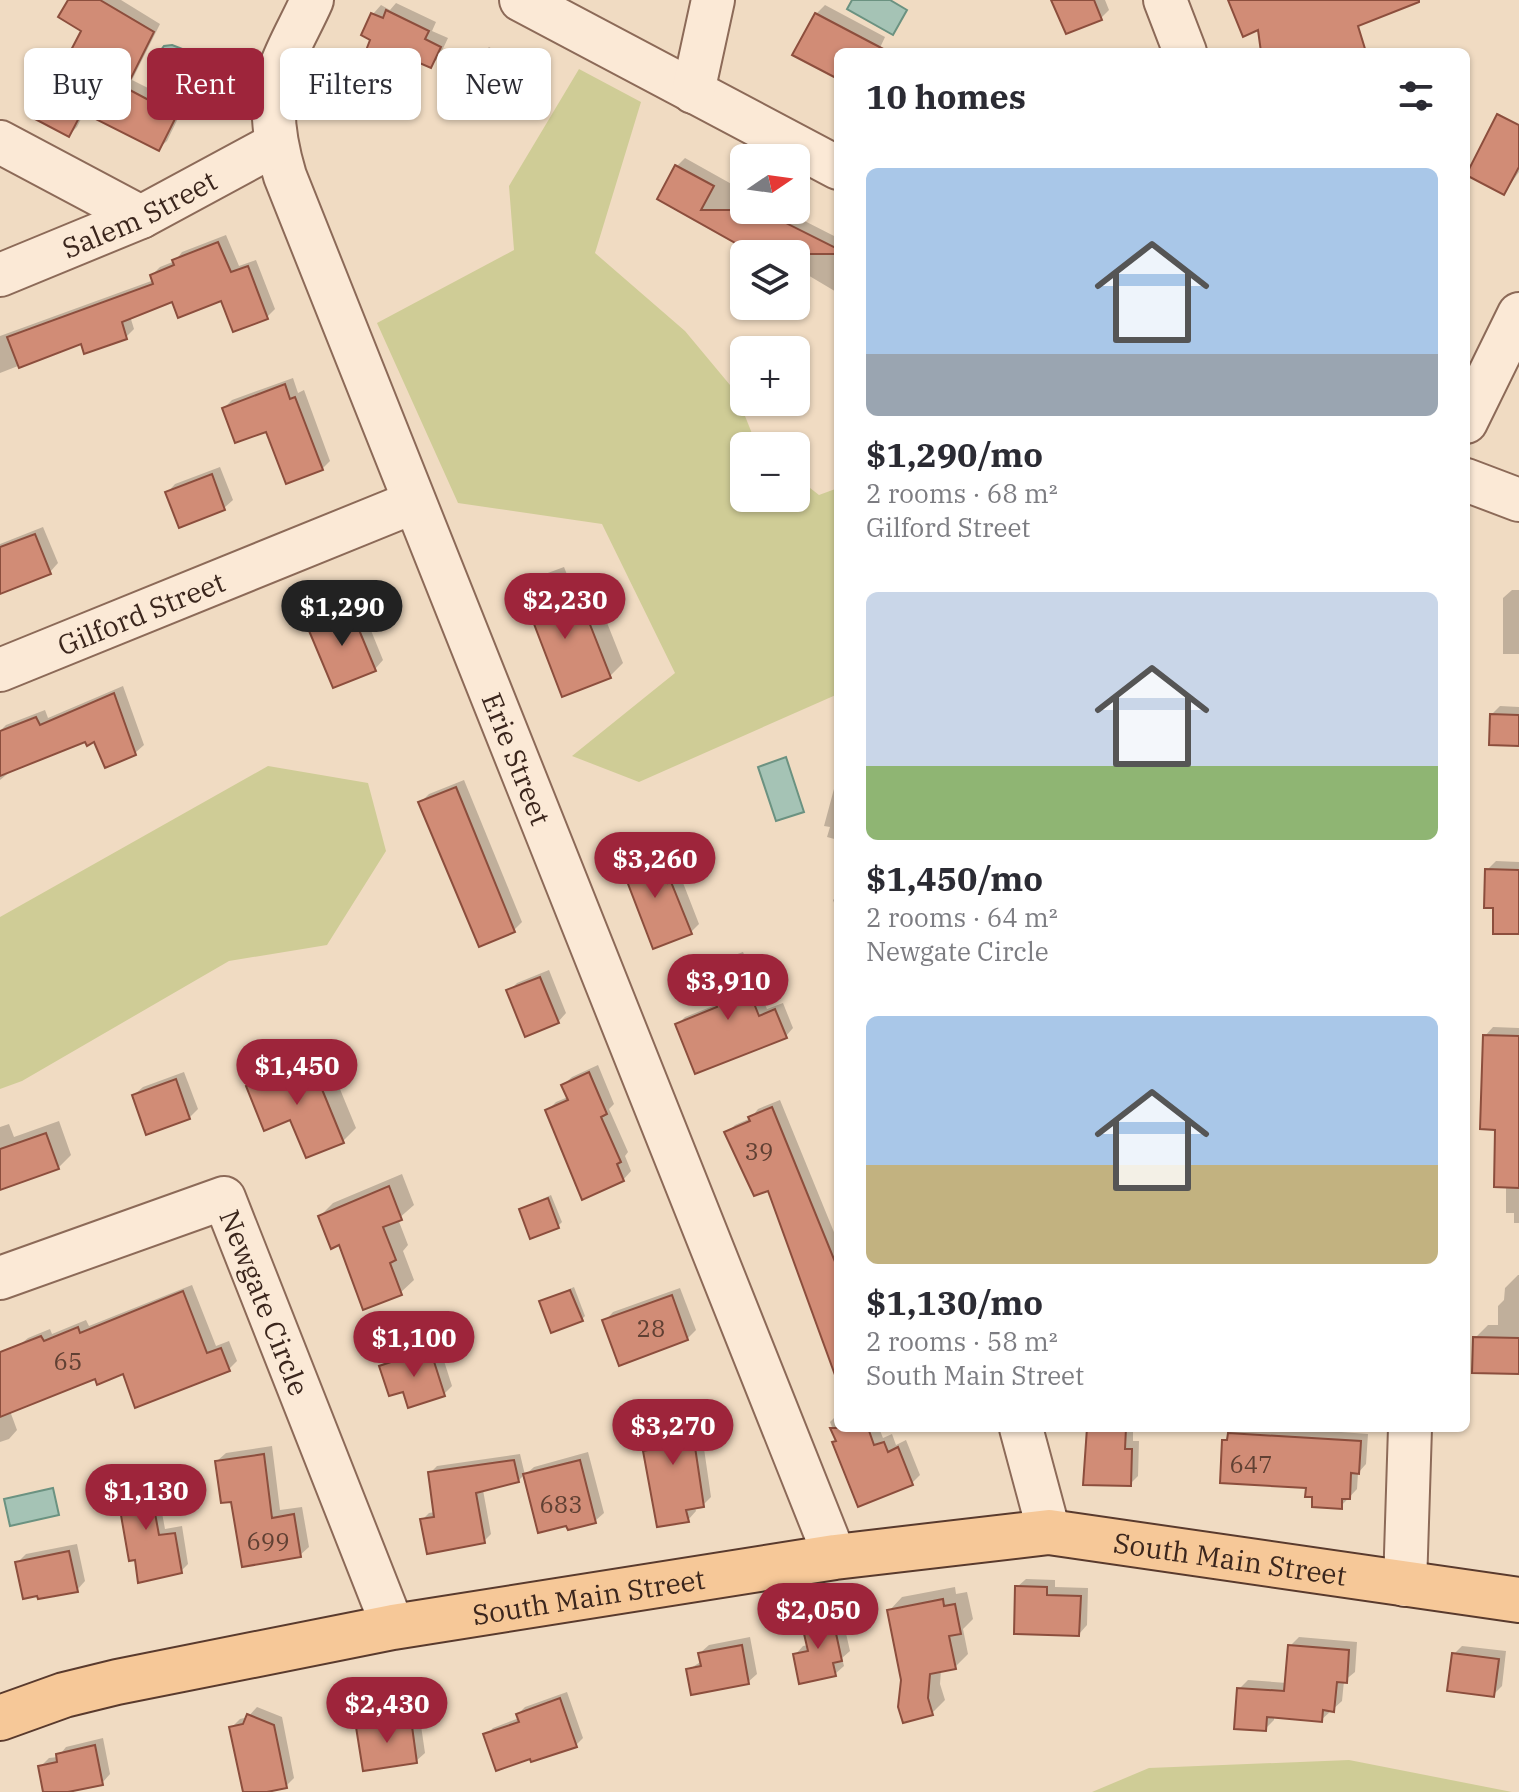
<!DOCTYPE html>
<meta charset="utf-8">
<style>
body{margin:0;font-family:"IBM Plex Serif",serif;background:#f2f2f3;color:#2b2b33;height:100vh;display:flex;flex-direction:column;font-size:30px;white-space:nowrap}
*{box-sizing:border-box;margin:0}
p{font-size:26px;color:#7c7c81}
.icon{flex:none;width:44px;height:44px;fill:none;stroke:currentColor;stroke-width:2;stroke-linecap:round;stroke-linejoin:round}
.map{position:relative;flex:1;overflow:hidden}
.panel{position:absolute;left:834px;top:48px;width:636px;height:1384px;display:flex;flex-direction:column;background:#fff;border-radius:12px;box-shadow:0 2px 6px #0004}
.panel>*{flex:none}
.guide{position:absolute;left:24px;top:48px;width:690px;height:72px;display:flex;gap:16px}
.needle{width:52px;rotate:77deg}
.tools{position:absolute;left:730px;top:144px;display:grid;gap:16px}
.tools a{display:grid;place-items:center;width:80px;height:80px;border-radius:12px;background:#fff;box-shadow:0 2px 6px #0004;font-size:40px}
.price{position:absolute;translate:-50% -68px;padding:0 18px;border-radius:28px;background:#9e253b;color:#fff;font-size:26px;line-height:52px;filter:drop-shadow(0 2px 4px #0008)}
.price::after{content:'';position:absolute;left:50%;top:48px;width:24px;height:18px;margin-left:-12px;background:inherit;clip-path:polygon(0 0,100% 0,50% 100%)}
.price.active{background:#222;color:#fff}
ul{padding:0;list-style:none}
li{display:grid;align-content:center;gap:16px;height:424px;padding:0 32px}
li span{display:grid;place-items:center;height:248px;border-radius:12px;color:#555}
li>.icon{margin-inline-start:auto}
span .icon{width:144px;height:144px;fill:#fffc;stroke-width:1}
li b{font-size:34px}
h2{display:flex;justify-content:space-between;align-items:center;height:96px;padding:0 32px;font-size:34px}
.chip{padding:0 28px;border-radius:12px;background:#fff;box-shadow:0 2px 6px #0004;font-size:28px;line-height:72px}
.chip.active{background:#9e253b;color:#fff}
.map>svg:first-child{display:block}
.green{fill:#cfcc96}
.water{fill:#a5c3b5;stroke:#6b9281;stroke-width:2}
.shadow{fill:#0003}
.building{fill:#d18c76;stroke:#8c4e3d;stroke-width:2}
.lines{fill:none;stroke-linecap:round;stroke-linejoin:round}
.minor-casing{stroke:#8c6a58;stroke-width:46}
.major-casing{stroke:#593a2d;stroke-width:48}
.minor{stroke:#fbe9d6;stroke-width:42}
.major{stroke:#f6c898;stroke-width:44}
.labels{text-anchor:middle;dominant-baseline:central;stroke-width:7;stroke-linejoin:round;paint-order:stroke}
.number-label{font-size:24px;fill:#604033}
.street-label{font-size:28px;fill:#3b261d;stroke:#f7e6d2}
</style>
<div class="map">
<svg width="1519" height="1792" viewBox="0 0 1519 1792">
<rect width="100%" height="100%" fill="#f0dbc2"/>
<!-- green -->
<g class="green">
<polygon points="579,69 641,102 595,253 685,331 735,391 757,446 744,446 744,498 796,498 796,477 819,495 838,488 838,694 639,782 572,756 675,673 602,524 458,503 377,323 514,250 509,186"/>
<polygon points="268,766 368,783 386,851 327,945 229,961 22,1081 0,1089 0,917"/>
<polygon points="1349,1760 1512,1792 1092,1792 1149,1768"/>
</g>
<!-- water -->
<g class="water">
<polygon points="852,0 890,0 907,10 893,35 847,9"/>
<path d="M172,45L193,53L201,61L200,73L188,80C177,75 171,68 160,64L158,54L164,46Z"/>
<polygon points="786,757 804,812 776,821 758,767"/>
<polygon points="53,1488 59,1515 10,1526 4,1499"/>
</g>
<!-- shadow -->
<g class="shadow">
<polygon points="70,0 121,0 160,24 132,80 184,106 167,141 158,149 85,111 77,127 69,135 84,31"/>
<polygon points="1054,0 1105,0 1109,10 1101,18"/>
<polygon points="396,3 436,22 432,31 448,38 439,57 430,66 419,60 401,100 392,108 372,53 373,14 381,5 390,10"/>
<polygon points="825,5 885,37 878,52 838,52 838,77 816,14"/>
<polygon points="489,47 528,71 508,104 500,112 481,55"/>
<polygon points="1519,129 1519,172 1504,193"/>
<polygon points="685,158 744,191 744,210 783,210 838,238 838,293 796,268 796,254 756,254 659,198 677,166"/>
<polygon points="226,235 239,266 256,260 275,309 267,317 222,298 173,299 130,316 134,329 126,337 82,341 0,373 0,336 154,280 152,275 160,267 175,261 182,252"/>
<polygon points="293,378 298,393 304,390 330,461 322,469 267,429 224,408 232,400"/>
<polygon points="220,467 233,500 224,508 167,493 175,484"/>
<polygon points="43,527 58,563 50,572 0,592 0,544"/>
<polygon points="564,567 582,612 600,605 623,663 610,676 524,590 537,577"/>
<polygon points="1512,590 1519,590 1519,654 1503,654 1503,598"/>
<polygon points="359,601 383,660 375,669 310,627 318,618"/>
<polygon points="123,686 144,745 135,753 95,740 86,739 11,771 0,780 0,731 6,725 45,710 48,718"/>
<polygon points="1500,706 1519,707 1519,744 1492,714"/>
<polygon points="838,774 838,840 827,837 830,827 824,826"/>
<polygon points="464,780 522,922 514,930 420,803 429,794"/>
<polygon points="663,842 677,876 680,875 699,924 691,932 622,864 631,855"/>
<polygon points="1496,861 1519,862 1519,932 1495,906 1487,870"/>
<polygon points="838,895 838,913 833,900"/>
<polygon points="743,952 767,1009 783,1003 793,1028 786,1036 677,1025 685,1017 718,1004 705,971 713,963"/>
<polygon points="549,970 566,1013 558,1022 509,991 517,983"/>
<polygon points="1493,1027 1519,1028 1519,1223 1514,1223 1514,1213 1506,1213 1506,1185 1485,1036"/>
<polygon points="323,1048 356,1128 343,1141 307,1156 292,1118 248,1087 262,1074"/>
<polygon points="598,1065 614,1104 609,1109 628,1152 625,1156 631,1171 623,1180 547,1111 556,1102 568,1097 563,1085 572,1077"/>
<polygon points="184,1072 198,1109 189,1118 134,1095 143,1087"/>
<polygon points="780,1100 838,1242 838,1347 769,1188 727,1133 735,1125 751,1118 758,1109"/>
<polygon points="59,1121 71,1155 58,1168 0,1188 0,1127 9,1124 14,1137"/>
<polygon points="402,1174 414,1205 398,1219 408,1245 403,1251 414,1280 400,1293 340,1243 320,1216 333,1203"/>
<polygon points="551,1195 562,1222 558,1226 521,1209"/>
<polygon points="1518,1275 1519,1275 1519,1372 1475,1338 1488,1325 1498,1325 1498,1306 1504,1300 1505,1288"/>
<polygon points="192,1285 216,1346 229,1341 237,1361 229,1369 125,1371 96,1376 10,1411 17,1430 9,1439 0,1442 0,1361 28,1338 50,1329 52,1334 86,1320 89,1326"/>
<polygon points="574,1287 585,1316 582,1319 542,1302"/>
<polygon points="680,1288 696,1330 687,1339 605,1321 613,1312"/>
<polygon points="438,1342 452,1386 444,1394 404,1389 381,1366 389,1358"/>
<polygon points="697,1400 711,1497 703,1505 695,1507 696,1511 688,1520 645,1451 654,1442 649,1416 658,1407"/>
<polygon points="838,1414 838,1428 879,1428 883,1438 892,1434 896,1445 906,1440 920,1475 912,1483 837,1440 830,1422"/>
<polygon points="1086,1428 1133,1428 1133,1441 1139,1441 1138,1476 1130,1484 1085,1483"/>
<polygon points="1230,1428 1286,1428 1368,1434 1366,1464 1358,1473 1357,1489 1341,1506 1315,1495 1308,1486 1224,1441 1230,1435"/>
<polygon points="272,1446 280,1510 302,1507 309,1547 300,1555 233,1500 217,1461 226,1453"/>
<polygon points="588,1452 604,1513 595,1521 569,1528 568,1523 539,1530 525,1474 518,1481 483,1490 491,1534 484,1541 428,1552 422,1520 429,1513 435,1512 430,1473 437,1466 520,1454 525,1475 534,1467"/>
<polygon points="154,1469 165,1529 182,1526 188,1564 181,1571 117,1481 124,1474"/>
<polygon points="77,1544 85,1581 77,1590 17,1563 26,1554"/>
<polygon points="1026,1579 1055,1580 1055,1587 1088,1588 1087,1625 1079,1634 1017,1587"/>
<polygon points="955,1587 956,1594 967,1592 973,1619 963,1629 968,1654 955,1667 941,1670 940,1684 945,1700 932,1713 903,1680 889,1611 902,1597"/>
<polygon points="840,1607 850,1651 842,1658 844,1666 835,1674 795,1655 803,1646 809,1645 804,1622 812,1614"/>
<polygon points="750,1637 757,1674 748,1682 688,1670 702,1661 700,1653 709,1645"/>
<polygon points="1299,1637 1357,1642 1355,1672 1344,1681 1342,1701 1321,1720 1274,1716 1274,1720 1265,1729 1239,1689 1248,1680 1287,1683 1290,1646"/>
<polygon points="1462,1646 1506,1651 1502,1686 1493,1695 1454,1654"/>
<polygon points="567,1692 583,1738 576,1745 486,1735 493,1728 519,1718 518,1714 525,1707"/>
<polygon points="257,1707 282,1717 294,1778 286,1786 245,1792 232,1727 240,1719 248,1717"/>
<polygon points="419,1712 425,1753 416,1761 358,1728 366,1719"/>
<polygon points="103,1738 110,1774 102,1783 58,1792 45,1792 40,1767 49,1758 58,1757 66,1747"/>
</g>
<!-- building -->
<g class="building">
<polygon points="68,0 100,0 154,32 126,88 177,115 159,151 82,112 69,137 35,119 81,31 58,17"/>
<polygon points="1051,0 1094,0 1102,20 1066,34"/>
<polygon points="1228,0 1419,0 1419,2 1358,26 1366,52 1261,52 1258,30 1243,37"/>
<polygon points="386,10 429,31 425,39 441,47 431,68 415,61 393,110 352,92 369,54 365,53 370,40 361,35 371,13 383,18"/>
<polygon points="815,13 889,52 838,52 838,79 792,55"/>
<polygon points="479,54 521,80 500,114 458,89"/>
<polygon points="1497,114 1519,125 1519,167 1504,195 1466,175"/>
<polygon points="675,165 714,186 701,210 760,210 838,249 838,254 752,254 734,245 735,243 657,199"/>
<polygon points="218,242 231,272 248,266 268,319 233,332 221,301 178,318 172,302 122,322 127,339 84,354 81,344 19,368 7,337 153,284 150,275 174,265 172,260"/>
<polygon points="285,384 290,399 295,397 323,470 286,484 266,432 235,443 222,408"/>
<polygon points="212,474 225,510 179,528 165,492"/>
<polygon points="35,534 51,574 0,594 0,547"/>
<polygon points="551,579 569,624 587,617 611,678 562,697 521,590"/>
<polygon points="350,608 376,671 333,688 307,626"/>
<polygon points="114,693 136,755 105,768 94,742 87,746 85,742 0,776 0,731 36,717 40,725"/>
<polygon points="1490,714 1519,715 1519,746 1489,745"/>
<polygon points="456,787 515,932 479,947 418,802"/>
<polygon points="655,849 668,883 671,882 692,934 653,949 620,863"/>
<polygon points="1485,869 1519,870 1519,934 1493,934 1493,908 1484,908"/>
<polygon points="736,958 759,1016 775,1009 787,1038 695,1074 675,1024 717,1007 703,970"/>
<polygon points="540,977 559,1023 525,1037 506,990"/>
<polygon points="1483,1035 1519,1036 1519,1188 1494,1187 1495,1130 1480,1129"/>
<polygon points="310,1060 344,1143 306,1158 290,1120 264,1131 246,1086"/>
<polygon points="589,1072 607,1114 601,1117 621,1162 617,1164 624,1181 582,1200 545,1110 568,1100 561,1085"/>
<polygon points="176,1079 190,1119 146,1135 132,1095"/>
<polygon points="772,1107 838,1269 838,1374 835,1375 768,1191 754,1196 724,1132 750,1121 748,1117"/>
<polygon points="46,1133 59,1169 0,1190 0,1149"/>
<polygon points="389,1186 402,1220 383,1227 396,1260 390,1263 402,1295 363,1310 339,1245 331,1249 318,1216"/>
<polygon points="548,1198 559,1228 530,1239 519,1209"/>
<polygon points="570,1290 583,1321 551,1333 539,1301"/>
<polygon points="183,1291 207,1353 221,1348 230,1371 135,1408 123,1374 97,1385 95,1379 0,1417 0,1352 41,1336 44,1341 78,1327 80,1333"/>
<polygon points="672,1295 688,1340 619,1366 602,1320"/>
<polygon points="1473,1337 1519,1338 1519,1374 1472,1373"/>
<polygon points="430,1349 445,1396 408,1408 403,1392 389,1396 379,1366"/>
<polygon points="689,1407 704,1507 686,1510 689,1522 657,1527 643,1451 653,1449 647,1415"/>
<polygon points="830,1428 868,1428 874,1445 884,1442 888,1452 898,1447 913,1485 858,1507 832,1442 836,1441"/>
<polygon points="1087,1428 1126,1428 1125,1449 1132,1449 1131,1486 1083,1485"/>
<polygon points="1228,1433 1361,1441 1359,1474 1351,1473 1350,1499 1342,1499 1342,1509 1312,1507 1312,1497 1305,1497 1306,1488 1220,1483 1222,1440 1227,1440"/>
<polygon points="264,1454 272,1518 294,1514 301,1557 242,1567 231,1502 221,1503 215,1461"/>
<polygon points="514,1460 519,1482 476,1493 485,1543 427,1554 420,1519 434,1517 428,1472"/>
<polygon points="580,1460 596,1523 568,1530 566,1526 538,1533 523,1474"/>
<polygon points="148,1475 159,1535 175,1533 182,1573 138,1583 135,1560 129,1561 115,1481"/>
<polygon points="69,1551 78,1592 38,1599 37,1596 23,1599 15,1562"/>
<polygon points="1015,1586 1047,1587 1047,1595 1081,1596 1079,1636 1014,1634"/>
<polygon points="943,1599 944,1606 955,1604 961,1634 949,1636 956,1669 930,1674 928,1698 933,1715 903,1723 898,1707 901,1680 887,1610"/>
<polygon points="832,1615 842,1661 833,1663 836,1676 799,1684 793,1654 808,1651 801,1621"/>
<polygon points="742,1645 749,1684 691,1695 686,1669 701,1666 698,1653"/>
<polygon points="1288,1645 1349,1650 1347,1683 1337,1682 1334,1712 1323,1710 1322,1722 1267,1717 1266,1731 1234,1729 1237,1688 1284,1691"/>
<polygon points="1452,1653 1499,1659 1494,1697 1447,1691"/>
<polygon points="560,1698 577,1747 531,1762 530,1759 496,1771 483,1734 519,1722 516,1714"/>
<polygon points="247,1714 274,1725 287,1788 267,1792 243,1792 229,1727 243,1724"/>
<polygon points="411,1719 417,1763 363,1771 356,1727"/>
<polygon points="95,1745 103,1785 68,1792 43,1792 38,1766 57,1762 56,1754"/>
</g>
<g class="lines">
<defs>
<g id="minor">
<path id="s1" d="M312,0C302,23 288,46 280,69C268,103 275,143 285,176L835,1557"/>
<polyline points="521,0 838,168"/>
<polyline points="1165,0 1185,52"/>
<polyline points="693,92 713,0"/>
<polyline points="0,142 141,217"/>
<path id="s2" d="M0,275L141,217L276,144"/>
<polyline points="1466,422 1519,314"/>
<polyline points="1466,480 1519,500"/>
<path id="s3" d="M0,670L414,502"/>
<path id="s4" d="M0,1278L224,1198L393,1627"/>
<polyline points="1021,1428 1049,1532"/>
<polyline points="1405,1585 1410,1428"/>
</g>
<g id="major">
<path id="s5" d="M0,1718L64,1695L117,1682L393,1627L835,1557L1049,1532L1519,1600"/>
</g>
</defs>
<!-- minor casing -->
<use href="#minor" class="minor-casing"/>
<!-- major casing -->
<use href="#major" class="major-casing"/>
<!-- minor -->
<use href="#minor" class="minor"/>
<!-- major -->
<use href="#major" class="major"/>
</g>
<g class="labels">
<!-- number labels -->
<g class="number-label">
<text x="759" y="1151">39</text>
<text x="651" y="1328">28</text>
<text x="68" y="1361">65</text>
<text x="1251" y="1464">647</text>
<text x="561" y="1504">683</text>
<text x="268" y="1541">699</text>
</g>
<!-- street labels -->
<g class="street-label">
<text stroke="none"><textPath href="#s2" startOffset="152">Salem Street</textPath></text>
<text stroke="none"><textPath href="#s3" startOffset="152">Gilford Street</textPath></text>
<text stroke="none"><textPath href="#s1" startOffset="812">Erie Street</textPath></text>
<text stroke="none"><textPath href="#s4" startOffset="350">Newgate Circle</textPath></text>
<text stroke="none"><textPath href="#s5" startOffset="1250">South Main Street</textPath></text>
<text stroke="none"><textPath href="#s5" startOffset="602">South Main Street</textPath></text>
</g>
</g>
</svg>
<div class="tools">
<a><svg class="needle" viewBox="-14 -14 28 28"><path d="M0-13l5 13h-10z" fill="#e53935"/><path d="M0 13l5-13h-10z" fill="#7c7c81"/></svg></a>
<a><svg class="icon" aria-label="layers" viewBox="0 0 24 24"><path d="M12 4l9 5-9 5-9-5zM3 14l9 5 9-5"/></svg></a>
<a>+</a>
<a>−</a>
</div>
<b class="price" style="left:565px;top:641px">$2,230</b>
<b class="price active" style="left:342px;top:648px">$1,290</b>
<b class="price" style="left:655px;top:900px">$3,260</b>
<b class="price" style="left:728px;top:1022px">$3,910</b>
<b class="price" style="left:297px;top:1107px">$1,450</b>
<b class="price" style="left:414px;top:1379px">$1,100</b>
<b class="price" style="left:673px;top:1467px">$3,270</b>
<b class="price" style="left:146px;top:1532px">$1,130</b>
<b class="price" style="left:818px;top:1651px">$2,050</b>
<b class="price" style="left:387px;top:1745px">$2,430</b>
<div class="guide">
<a class="chip">Buy</a>
<a class="chip active">Rent</a>
<a class="chip">Filters</a>
<a class="chip">New</a>
</div>
<section class="panel">
<h2>10 homes<svg class="icon" aria-label="filters" viewBox="0 0 24 24"><path d="M4 7h16M4 17h16"/><circle cx="9" cy="7" r="2"/><circle cx="15" cy="17" r="2"/></svg></h2>
<ul>
<li><span style="background:linear-gradient(#a9c7e8 75%,#9aa5b1 0)"><svg class="icon" aria-label="home" viewBox="0 0 24 24"><path d="M3 11l9-7 9 7M6 9v11h12V9"/></svg></span><div><b>$1,290/mo</b><p>2 rooms · 68 m²</p><p>Gilford Street</p></div></li>
<li><span style="background:linear-gradient(#c9d6e8 70%,#8fb573 0)"><svg class="icon" aria-label="home" viewBox="0 0 24 24"><path d="M3 11l9-7 9 7M6 9v11h12V9"/></svg></span><div><b>$1,450/mo</b><p>2 rooms · 64 m²</p><p>Newgate Circle</p></div></li>
<li><span style="background:linear-gradient(#a9c7e8 60%,#c2b280 0)"><svg class="icon" aria-label="home" viewBox="0 0 24 24"><path d="M3 11l9-7 9 7M6 9v11h12V9"/></svg></span><div><b>$1,130/mo</b><p>2 rooms · 58 m²</p><p>South Main Street</p></div></li>
</ul>
</section>
</div>
